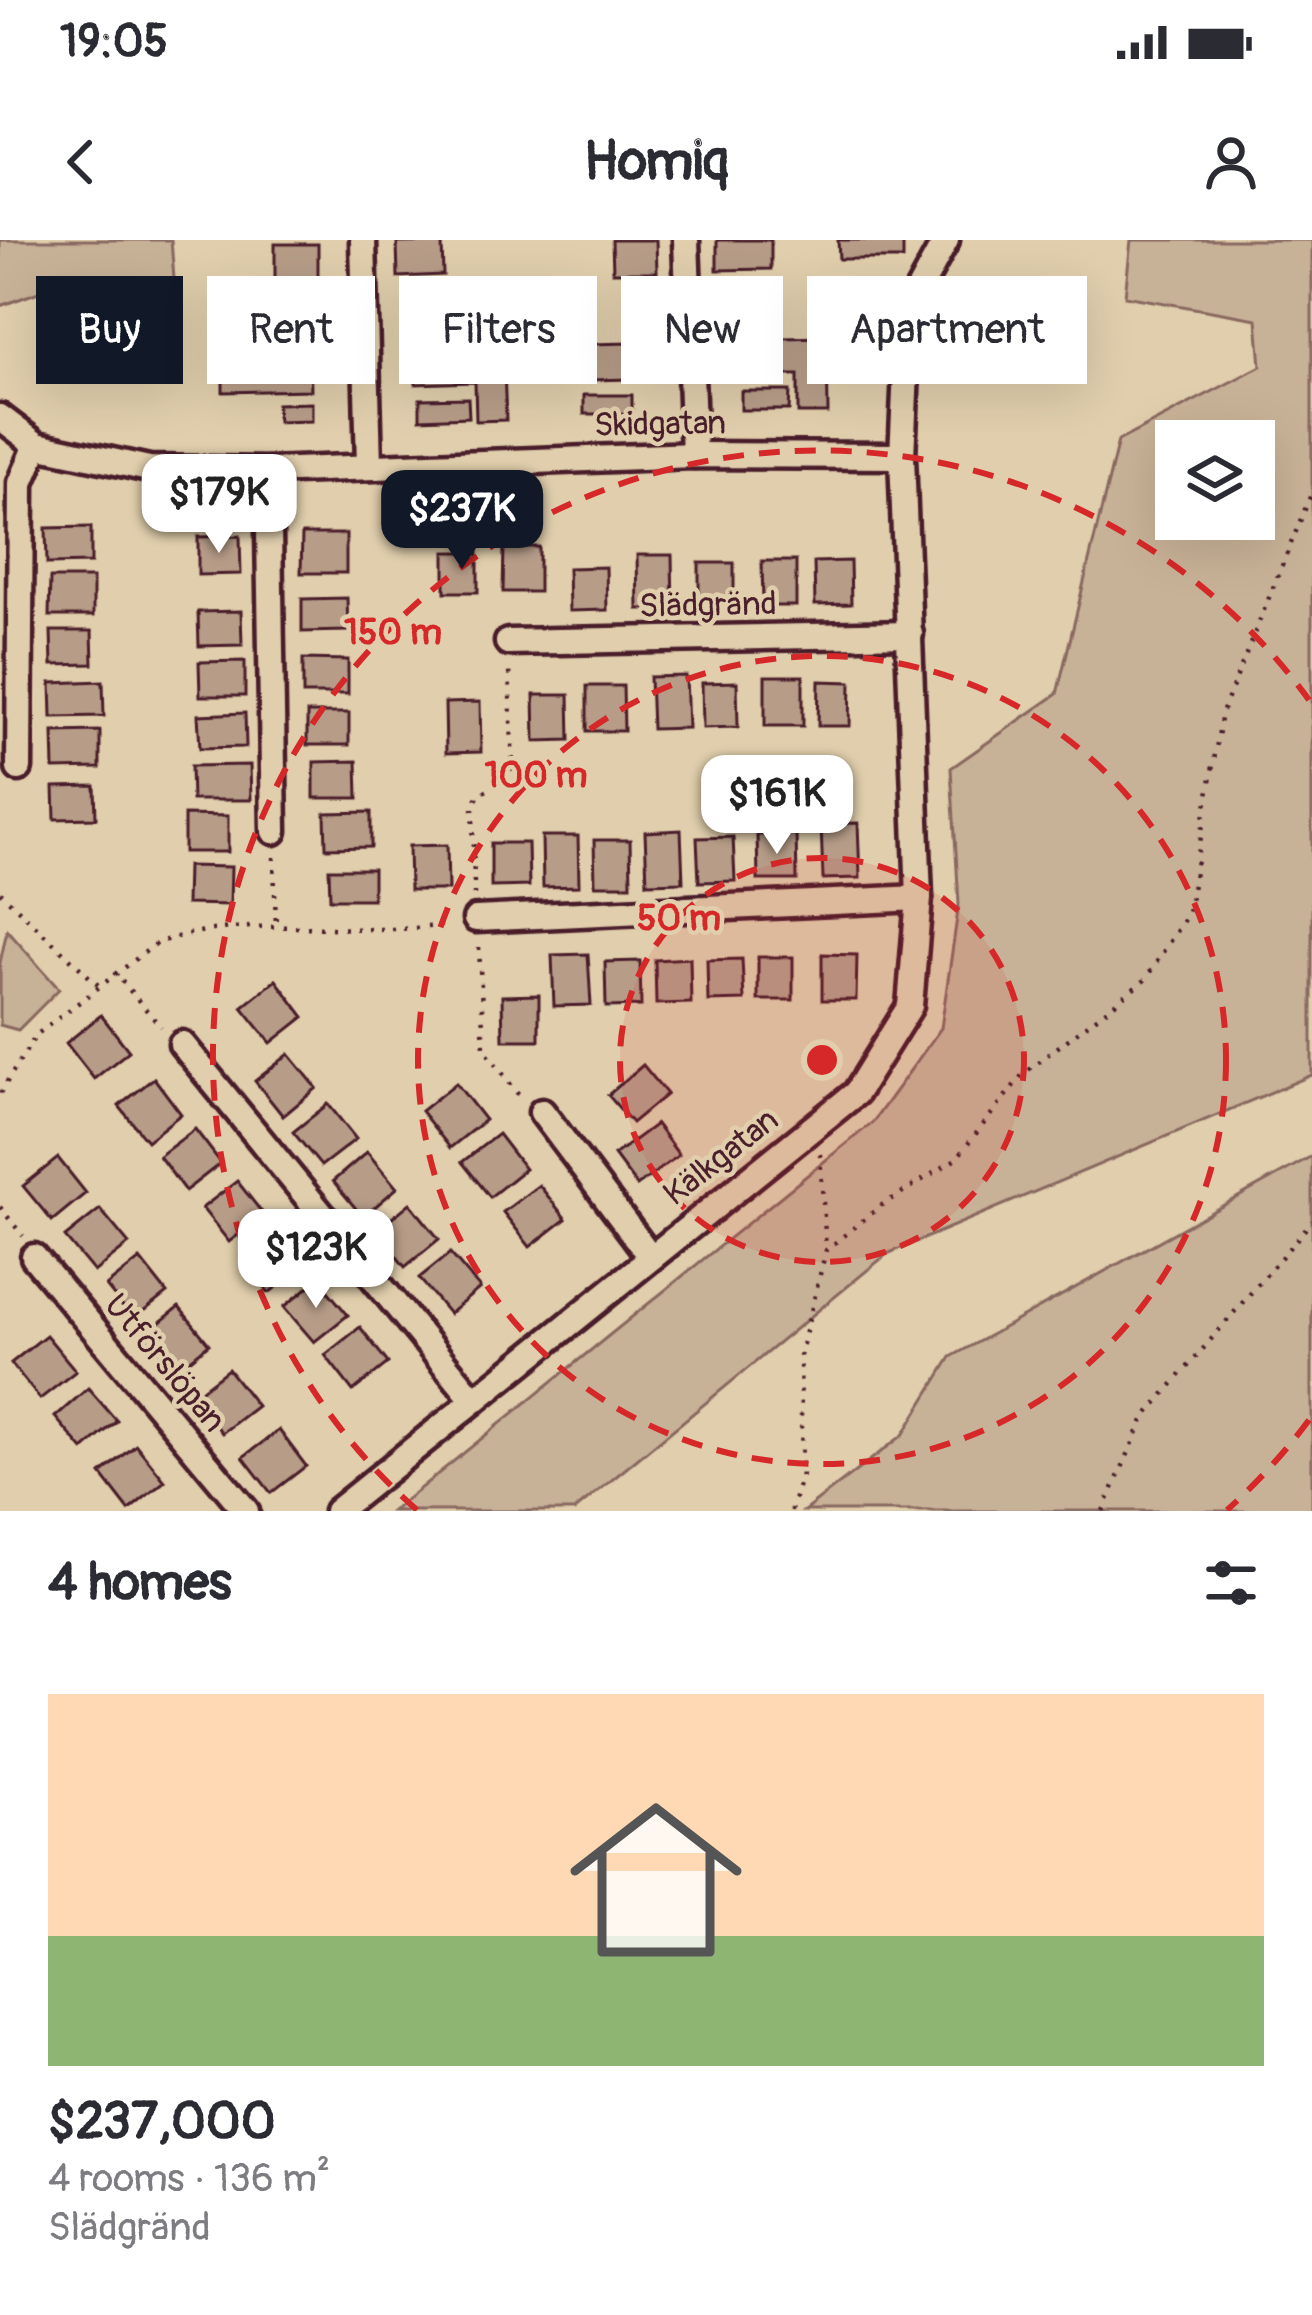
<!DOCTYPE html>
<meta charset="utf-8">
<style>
body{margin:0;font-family:Pangolin,sans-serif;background:#f7f7f7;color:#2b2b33;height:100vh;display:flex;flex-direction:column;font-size:45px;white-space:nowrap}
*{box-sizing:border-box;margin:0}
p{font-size:39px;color:#7c7c81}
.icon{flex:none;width:66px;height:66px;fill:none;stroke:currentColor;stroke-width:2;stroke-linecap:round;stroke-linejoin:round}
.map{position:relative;height:1271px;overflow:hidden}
.side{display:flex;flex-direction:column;background:#fff;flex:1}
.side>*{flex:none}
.hud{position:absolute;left:36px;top:36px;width:1242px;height:108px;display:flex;gap:24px}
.tools{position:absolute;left:1155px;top:180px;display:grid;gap:24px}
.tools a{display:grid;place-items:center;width:120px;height:120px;border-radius:0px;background:#fff;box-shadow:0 12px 48px #0002;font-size:60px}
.price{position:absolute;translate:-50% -102px;padding:0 27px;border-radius:24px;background:#fff;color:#222;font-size:39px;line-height:78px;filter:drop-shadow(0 3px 6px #0008)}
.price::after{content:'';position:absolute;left:50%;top:72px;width:36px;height:27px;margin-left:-18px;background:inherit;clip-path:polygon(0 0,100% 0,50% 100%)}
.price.on{background:#111827;color:#fff}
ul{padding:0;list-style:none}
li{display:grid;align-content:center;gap:24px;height:636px;padding:0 48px}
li+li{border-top:3px solid #e1e1e2}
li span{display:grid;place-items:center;height:372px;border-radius:0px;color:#555}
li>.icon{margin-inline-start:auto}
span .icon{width:216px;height:216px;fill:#fffc;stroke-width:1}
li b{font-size:51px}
h2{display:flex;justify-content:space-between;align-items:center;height:144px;padding:0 48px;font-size:51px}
.tag{padding:0 42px;border-radius:0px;background:#fff;box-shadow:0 12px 48px #0002;font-size:42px;line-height:108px}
.tag.on{background:#111827;color:#fff}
.status{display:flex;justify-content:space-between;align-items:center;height:84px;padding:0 60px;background:#fff;direction:ltr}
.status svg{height:33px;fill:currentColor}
header{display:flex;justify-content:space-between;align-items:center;height:156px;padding:0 48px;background:#fff;font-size:54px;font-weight:700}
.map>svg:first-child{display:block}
.green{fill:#c8b297;stroke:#896861;stroke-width:3;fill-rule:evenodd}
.building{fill:#b79d88;stroke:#4a1f2b;stroke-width:3}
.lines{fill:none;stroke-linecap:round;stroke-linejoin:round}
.minor-casing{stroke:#4a1f2b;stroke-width:33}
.path{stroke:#4a1f2b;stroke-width:4.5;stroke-dasharray:3 9;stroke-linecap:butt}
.minor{stroke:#e0ceac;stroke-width:24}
.ring{fill:none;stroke:#d62828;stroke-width:6;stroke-dasharray:21 15}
.labels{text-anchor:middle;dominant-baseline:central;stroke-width:9;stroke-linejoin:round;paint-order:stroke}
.street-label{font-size:33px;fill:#4a1f2b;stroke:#e0ceac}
.centre{fill:#d62828;stroke:#e0ceac;stroke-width:6}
.ring-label{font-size:36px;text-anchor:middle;font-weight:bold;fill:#d62828;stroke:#e0ceac;stroke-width:9;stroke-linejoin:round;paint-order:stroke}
</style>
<div class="status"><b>19:05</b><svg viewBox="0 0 49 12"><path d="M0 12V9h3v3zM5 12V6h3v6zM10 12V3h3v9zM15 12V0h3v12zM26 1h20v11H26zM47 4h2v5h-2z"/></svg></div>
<header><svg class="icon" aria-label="back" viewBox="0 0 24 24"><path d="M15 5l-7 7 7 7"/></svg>Homiq<svg class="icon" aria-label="person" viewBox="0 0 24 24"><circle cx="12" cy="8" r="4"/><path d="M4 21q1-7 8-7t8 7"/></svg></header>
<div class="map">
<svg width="1312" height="1271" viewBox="0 0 1312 1271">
<rect width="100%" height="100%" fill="#e0ceac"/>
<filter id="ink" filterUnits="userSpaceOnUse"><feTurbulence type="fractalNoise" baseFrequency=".00833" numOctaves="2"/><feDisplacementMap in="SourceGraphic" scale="24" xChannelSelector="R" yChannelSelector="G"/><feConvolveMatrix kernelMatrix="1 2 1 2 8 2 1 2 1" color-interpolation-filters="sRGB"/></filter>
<g filter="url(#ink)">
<!-- green -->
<g class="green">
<polygon points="0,0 171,0 178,91 66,42 0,66"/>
<path d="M1131,0H1312V835L887,1014L574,1271H392L873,882L941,788L959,664L951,528L1057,454L1118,201L1261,126L1257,79L1125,56ZM1176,201H1254V279H1176Z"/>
<polygon points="7,690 59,749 18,790 0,785 0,723"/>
<polygon points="1312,916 1312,1271 804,1271 903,1195 951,1117"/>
</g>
<!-- building -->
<g class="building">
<polygon points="612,0 656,0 657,32 613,32"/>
<polygon points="717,0 771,0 771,29 717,30"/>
<polygon points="838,0 903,0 903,19 839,19"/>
<polygon points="442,2 443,35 398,37 397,3"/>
<rect x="275" y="4" width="43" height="36"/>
<polygon points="827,97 828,173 798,173 798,135 739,135 739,99"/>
<polygon points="631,103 632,139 544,141 543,105"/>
<polygon points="503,104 506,180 476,181 475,142 416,144 415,107"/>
<polygon points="310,115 311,150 223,152 223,116"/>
<polygon points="741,151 790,151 789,170 741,170"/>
<rect x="584" y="155" width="48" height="19"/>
<polygon points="468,158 469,177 420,179 420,159"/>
<polygon points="312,163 312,181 278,182 277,164"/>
<polygon points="91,287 91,323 47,324 46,288"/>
<polygon points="302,294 346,294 346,333 301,333"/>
<polygon points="240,296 241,334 198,335 198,297"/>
<polygon points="504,307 539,307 539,352 503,352"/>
<rect x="445" y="312" width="33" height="40"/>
<polygon points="637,315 672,315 673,369 638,369"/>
<polygon points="762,321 796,321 796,366 763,366"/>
<polygon points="850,321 851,364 815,365 814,322"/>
<rect x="699" y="323" width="35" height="44"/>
<polygon points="606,327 607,370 569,371 568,328"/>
<polygon points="50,338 93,338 93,376 49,376"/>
<polygon points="347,358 348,391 302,392 302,359"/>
<polygon points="241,371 242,405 199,406 198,372"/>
<polygon points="51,391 92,391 93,424 52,425"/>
<polygon points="303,419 348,420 348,454 303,454"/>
<polygon points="245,421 245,456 200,456 199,422"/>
<polygon points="686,436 688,488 652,489 650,437"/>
<rect x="765" y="436" width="38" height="50"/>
<polygon points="103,441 104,476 52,477 51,443"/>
<polygon points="819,441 851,442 850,486 818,486"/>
<polygon points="737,442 738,487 703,488 702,443"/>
<polygon points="587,446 623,446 624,491 587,491"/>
<polygon points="534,455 569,455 570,500 535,501"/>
<polygon points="480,462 481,512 446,513 445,463"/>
<polygon points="245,473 246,507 200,508 198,475"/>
<rect x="307" y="473" width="42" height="32"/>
<polygon points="100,491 100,528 54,529 53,492"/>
<polygon points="357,521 358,558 314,558 314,522"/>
<polygon points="250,525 251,560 192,560 191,526"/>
<polygon points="95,546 96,578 55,579 54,547"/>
<polygon points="371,572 371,607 326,608 325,573"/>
<polygon points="184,575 228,576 228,612 184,612"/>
<polygon points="858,583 860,638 823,639 821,584"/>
<polygon points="681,590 683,642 647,643 645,592"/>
<polygon points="796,594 797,640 758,640 757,595"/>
<polygon points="542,596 578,596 579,646 543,647"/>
<polygon points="733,597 735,641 699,642 697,598"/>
<polygon points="594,600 630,600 631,645 595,645"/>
<polygon points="491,603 528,603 529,646 491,647"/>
<polygon points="447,605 448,650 410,650 409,606"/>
<polygon points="187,626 231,627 230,665 186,664"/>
<polygon points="329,629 373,629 373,659 330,659"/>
<polygon points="588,714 591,765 554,766 552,715"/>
<polygon points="822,714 857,715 856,760 822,760"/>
<rect x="758" y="717" width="35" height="43"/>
<polygon points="690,718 691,763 656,764 655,720"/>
<polygon points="742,719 744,760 708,761 707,720"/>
<polygon points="640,721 641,766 606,767 605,722"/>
<polygon points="276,740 304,777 271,803 242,767"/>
<polygon points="539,755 539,800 503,800 502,756"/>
<polygon points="101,775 129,811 94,839 66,803"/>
<polygon points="289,814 317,848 283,876 255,841"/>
<polygon points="643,825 667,854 632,883 608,855"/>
<polygon points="154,838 181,874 147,901 119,866"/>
<polygon points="456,843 485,880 450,908 421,871"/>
<polygon points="328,864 356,899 321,926 293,892"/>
<polygon points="656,884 679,915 637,946 614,915"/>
<polygon points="195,889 221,923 185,951 159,916"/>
<polygon points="498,894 525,929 490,957 462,922"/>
<polygon points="367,912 397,948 363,977 333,941"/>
<polygon points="58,918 86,953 52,981 23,946"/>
<polygon points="237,941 264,975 229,1002 202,968"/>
<polygon points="539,945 566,979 530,1007 503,972"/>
<polygon points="410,963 439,999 405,1027 376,991"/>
<polygon points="100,969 129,1004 94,1032 65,997"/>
<polygon points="278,988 306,1024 269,1053 241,1017"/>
<polygon points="450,1013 480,1048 449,1074 419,1038"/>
<polygon points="140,1019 167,1053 133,1080 106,1046"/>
<polygon points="318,1039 348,1075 314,1102 284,1067"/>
<polygon points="179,1067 209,1104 175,1132 144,1095"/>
<polygon points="360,1087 388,1123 353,1151 325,1115"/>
<polygon points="46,1095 76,1131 40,1159 11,1123"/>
<polygon points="228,1129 257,1166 222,1193 193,1156"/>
<polygon points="88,1148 117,1181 83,1210 55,1177"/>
<polygon points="279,1190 306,1226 271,1253 243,1217"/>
<polygon points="136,1205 165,1241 129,1270 101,1234"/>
</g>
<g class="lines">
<defs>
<g id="minor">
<polyline points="363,0 369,225"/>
<polyline points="686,0 694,215"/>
<polyline points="0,177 37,205 149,229 268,231 694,215 902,216"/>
<polyline points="268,231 274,591"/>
<polyline points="508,402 910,394"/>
<polyline points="19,528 21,243 37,205"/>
<polyline points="476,679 919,658"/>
<polyline points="182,804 473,1159"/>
<polyline points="542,872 649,1015"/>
<polyline points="34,1017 246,1271"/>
<polyline points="337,1271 856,853 910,766 919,658 902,216 909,68 946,0"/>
</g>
</defs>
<!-- minor casing -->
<use href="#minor" class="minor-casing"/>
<!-- path -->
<g class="path">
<polyline points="274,617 276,689"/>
<polyline points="0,652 98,745"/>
<polyline points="474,655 473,567 479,554 508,540 513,528 509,430"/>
<polyline points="479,707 484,808 520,857"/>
<polyline points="114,732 161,787"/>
<path d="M0,853L36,795L157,703C248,670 356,700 450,684"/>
<polyline points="820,914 826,1010"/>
<polyline points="0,967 23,996"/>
<polyline points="791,1271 802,1234 800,1116 826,1010 882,965 956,919 1023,834 1145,740 1188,673 1222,473 1312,252"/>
<polyline points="1103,1271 1144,1178 1312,981"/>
</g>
<!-- minor -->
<use href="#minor" class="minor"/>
</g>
</g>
<!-- distance rings -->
<circle cx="822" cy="820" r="202" fill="#d62828" fill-opacity=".12"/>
<g class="ring">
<circle cx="822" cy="820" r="202"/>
<circle cx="822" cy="820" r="404"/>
<path d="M1309 1180A606 606 0 0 1 1227 1270M417 1270A606 606 0 1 1 1309 460"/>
</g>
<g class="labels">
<!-- street labels -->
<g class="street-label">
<text transform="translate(660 184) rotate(-1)">Skidgatan</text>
<text transform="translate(708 365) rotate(-1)">Slädgränd</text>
<text transform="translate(721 917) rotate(-38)">Kälkgatan</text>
<text transform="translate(165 1123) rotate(50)">Utförslöpan</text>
</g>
</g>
<circle cx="822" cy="820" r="18" class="centre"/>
<g class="ring-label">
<text x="393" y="404">150 m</text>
<text x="536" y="547">100 m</text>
<text x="679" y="690">50 m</text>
</g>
</svg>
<div class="tools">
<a><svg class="icon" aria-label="layers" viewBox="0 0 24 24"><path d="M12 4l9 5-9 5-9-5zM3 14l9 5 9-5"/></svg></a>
</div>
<b class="price" style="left:219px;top:316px">$179K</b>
<b class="price on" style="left:462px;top:332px">$237K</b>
<b class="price" style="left:777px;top:617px">$161K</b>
<b class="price" style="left:316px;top:1071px">$123K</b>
<div class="hud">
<a class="tag on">Buy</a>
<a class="tag">Rent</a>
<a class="tag">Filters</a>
<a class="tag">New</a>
<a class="tag">Apartment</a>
</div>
</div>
<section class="side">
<h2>4 homes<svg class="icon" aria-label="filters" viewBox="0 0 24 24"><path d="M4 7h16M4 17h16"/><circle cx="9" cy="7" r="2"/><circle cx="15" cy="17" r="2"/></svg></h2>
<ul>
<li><span style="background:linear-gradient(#ffd9b3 65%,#8fb573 0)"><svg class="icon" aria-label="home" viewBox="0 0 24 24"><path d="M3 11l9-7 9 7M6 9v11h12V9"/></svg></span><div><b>$237,000</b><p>4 rooms · 136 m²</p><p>Slädgränd</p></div></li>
</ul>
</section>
